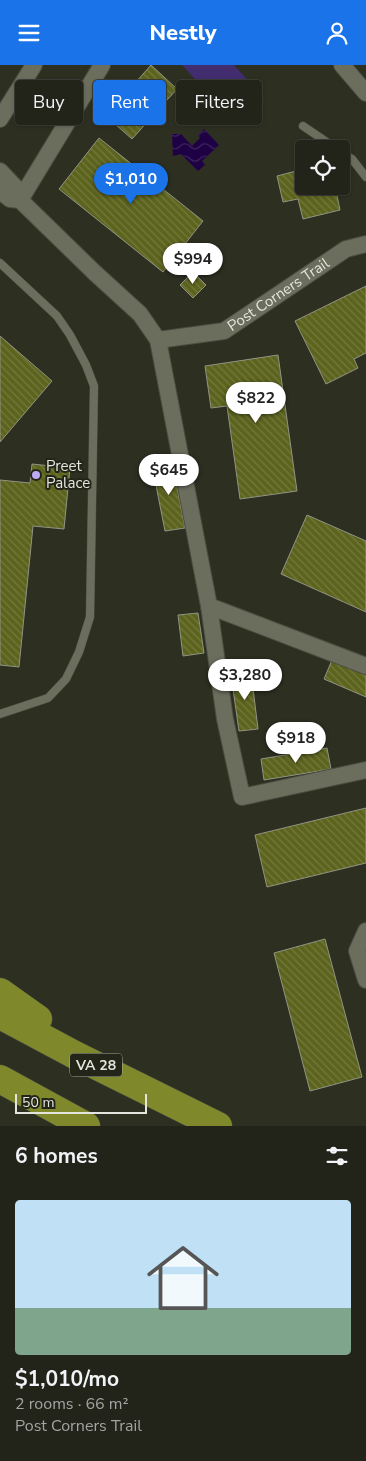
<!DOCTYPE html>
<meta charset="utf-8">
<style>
body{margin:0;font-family:"Nunito Sans",sans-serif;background:#2a2b22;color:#f1f3f6;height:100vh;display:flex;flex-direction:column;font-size:19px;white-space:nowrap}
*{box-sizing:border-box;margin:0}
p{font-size:16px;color:#a2a4a2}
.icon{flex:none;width:28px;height:28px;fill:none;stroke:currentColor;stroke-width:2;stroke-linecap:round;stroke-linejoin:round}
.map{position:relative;height:1061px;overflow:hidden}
.side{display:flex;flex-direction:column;background:#222319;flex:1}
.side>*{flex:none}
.top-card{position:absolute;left:15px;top:15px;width:336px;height:45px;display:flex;gap:10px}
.controls{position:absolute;left:295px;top:75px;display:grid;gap:10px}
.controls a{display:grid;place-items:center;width:55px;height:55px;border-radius:5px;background:#222319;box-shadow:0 1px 4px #0004,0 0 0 1px #3f4038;font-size:25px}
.scale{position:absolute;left:15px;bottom:12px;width:132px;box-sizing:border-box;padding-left:5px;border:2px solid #e4e6dd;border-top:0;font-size:14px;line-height:18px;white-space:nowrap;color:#e4e6dd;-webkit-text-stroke:4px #232518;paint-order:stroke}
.price{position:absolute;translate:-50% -42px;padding:0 11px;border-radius:18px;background:#fff;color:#222;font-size:16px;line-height:32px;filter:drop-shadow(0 1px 2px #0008)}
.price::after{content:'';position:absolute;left:50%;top:30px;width:15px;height:11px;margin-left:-8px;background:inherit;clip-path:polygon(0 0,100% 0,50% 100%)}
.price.current{background:#1a73e8;color:#fff}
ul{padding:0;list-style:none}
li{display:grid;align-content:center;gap:10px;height:265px;padding:0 15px}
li+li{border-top:1px solid #3f4038}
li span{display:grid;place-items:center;height:155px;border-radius:5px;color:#555}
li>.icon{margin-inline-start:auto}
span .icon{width:90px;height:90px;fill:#fffc;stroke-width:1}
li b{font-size:21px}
h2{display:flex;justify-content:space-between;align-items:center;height:60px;padding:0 15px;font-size:21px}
.tag{padding:0 18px;border-radius:5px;background:#222319;box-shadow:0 1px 4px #0004,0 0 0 1px #3f4038;font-size:18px;line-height:45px}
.tag.current{background:#1a73e8;color:#fff}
header{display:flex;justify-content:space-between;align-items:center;height:65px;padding:0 15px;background:#1a73e8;color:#fff;font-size:22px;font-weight:800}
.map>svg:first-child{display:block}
.pitch{fill:#422d6f}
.water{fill:url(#water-waves)}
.building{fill:url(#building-back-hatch);stroke:#919483}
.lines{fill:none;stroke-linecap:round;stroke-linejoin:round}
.service-casing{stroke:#4b4d41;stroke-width:9}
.minor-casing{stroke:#4b4d41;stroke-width:18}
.motorway-casing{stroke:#4b4d41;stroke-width:29}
.service{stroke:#6b6d5d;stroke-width:8}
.minor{stroke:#6b6d5d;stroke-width:16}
.motorway{stroke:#7f892c;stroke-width:28}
.poi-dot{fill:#bda9f5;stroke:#232518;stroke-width:2}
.labels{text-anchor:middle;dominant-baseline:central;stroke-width:4;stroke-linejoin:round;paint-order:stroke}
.shield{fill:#232518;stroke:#aaaca2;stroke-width:1}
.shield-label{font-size:14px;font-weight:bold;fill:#e4e6dd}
.street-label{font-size:15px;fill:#e4e6dd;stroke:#232518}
.poi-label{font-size:15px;fill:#e4e6dd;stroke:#232518;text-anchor:start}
</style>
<header><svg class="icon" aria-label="menu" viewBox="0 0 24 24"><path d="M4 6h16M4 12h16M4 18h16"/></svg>Nestly<svg class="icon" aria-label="person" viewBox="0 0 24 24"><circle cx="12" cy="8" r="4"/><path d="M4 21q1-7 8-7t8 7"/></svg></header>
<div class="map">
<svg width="366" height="1061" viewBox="0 0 366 1061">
<defs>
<pattern id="water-waves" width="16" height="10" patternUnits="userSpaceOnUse" patternTransform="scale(1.25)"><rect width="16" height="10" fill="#1e0044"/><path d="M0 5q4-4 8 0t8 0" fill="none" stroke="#3f255f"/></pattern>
<pattern id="building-back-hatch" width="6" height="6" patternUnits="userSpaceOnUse" patternTransform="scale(1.25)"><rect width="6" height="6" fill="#5c631d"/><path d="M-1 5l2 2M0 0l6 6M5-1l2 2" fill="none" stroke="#73793d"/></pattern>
</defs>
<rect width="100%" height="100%" fill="#2d2f21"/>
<!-- pitch -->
<polygon class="pitch" points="182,0 234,0 264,33 236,59"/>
<!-- water -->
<polygon class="water" points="204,64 219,80 202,96 205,100 198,106 181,89 173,91 172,69 181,69 192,81 200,73 198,70"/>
<!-- building -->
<g class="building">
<polygon points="151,0 177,24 132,74 106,51"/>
<polygon points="99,73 203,156 163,207 59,124"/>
<polygon points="304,104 304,121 335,121 340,145 303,154 298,134 283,137 277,111"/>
<polygon points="193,207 206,220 193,233 180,220"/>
<polygon points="366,221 366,288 354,294 358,303 326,319 295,256"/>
<polygon points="0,271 52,316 0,377"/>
<polygon points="278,290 297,426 240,434 227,341 211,343 205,301"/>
<polygon points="172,396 185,463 165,466 152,400"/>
<polygon points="32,399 70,403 64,464 33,461 19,602 0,600 0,415 30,418"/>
<polygon points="307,450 366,476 366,547 281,509"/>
<polygon points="198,548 204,588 183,591 178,550"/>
<polygon points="332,595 366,610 366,632 324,614"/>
<polygon points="251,607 258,664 239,666 231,610"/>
<polygon points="327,683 331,704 264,715 261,694"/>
<polygon points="366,743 366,798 267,822 255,770"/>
<polygon points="325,874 362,1012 310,1026 274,888"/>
</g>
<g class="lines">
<defs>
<g id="service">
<polyline points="303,61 337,84"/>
<polyline points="341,87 352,94 366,112"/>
<polyline points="0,198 57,251 70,270 86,300 94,321 90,552 79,587 66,614 48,633 0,649"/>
</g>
<g id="minor">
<polyline points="342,0 366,28"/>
<polyline points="0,54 34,0"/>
<polyline points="0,106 18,125 20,135"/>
<polyline points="0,126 10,134 20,135 95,208 140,249 158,275 209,541 225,654 242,732 366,705"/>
<polyline points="20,135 102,0"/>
<path id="s1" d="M158,275L224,266L346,184L366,179"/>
<polyline points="209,541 366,601"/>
<polyline points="366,866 357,886 366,915"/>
</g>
<g id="motorway">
<polyline points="0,927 38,954"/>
<polyline points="0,950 75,990 218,1061"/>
<polyline points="0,1014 86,1061"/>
</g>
</defs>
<!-- service casing -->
<use href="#service" class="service-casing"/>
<!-- minor casing -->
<use href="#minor" class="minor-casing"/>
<!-- motorway casing -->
<use href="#motorway" class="motorway-casing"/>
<!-- service -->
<use href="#service" class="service"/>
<!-- minor -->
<use href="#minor" class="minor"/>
<!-- motorway -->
<use href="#motorway" class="motorway"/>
</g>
<!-- markers -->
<circle class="poi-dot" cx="36" cy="410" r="5"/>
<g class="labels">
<!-- shield labels -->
<rect class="shield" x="70" y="988.5" width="52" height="23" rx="4"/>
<g class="shield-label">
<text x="96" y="1000">VA 28</text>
</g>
<!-- street labels -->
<g class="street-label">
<text stroke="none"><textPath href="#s1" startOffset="132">Post Corners Trail</textPath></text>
</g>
<!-- poi labels -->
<g class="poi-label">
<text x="46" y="401">Preet<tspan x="46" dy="17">Palace</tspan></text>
</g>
</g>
</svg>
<div class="controls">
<a><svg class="icon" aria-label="locate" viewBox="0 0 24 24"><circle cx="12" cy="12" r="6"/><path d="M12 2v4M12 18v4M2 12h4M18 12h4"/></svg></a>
</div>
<div class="scale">50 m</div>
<b class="price current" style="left:131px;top:140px">$1,010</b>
<b class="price" style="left:193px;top:220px">$994</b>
<b class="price" style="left:256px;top:359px">$822</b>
<b class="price" style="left:169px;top:431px">$645</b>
<b class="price" style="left:245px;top:636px">$3,280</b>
<b class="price" style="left:296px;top:699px">$918</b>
<div class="top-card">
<a class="tag">Buy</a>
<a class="tag current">Rent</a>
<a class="tag">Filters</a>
</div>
</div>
<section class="side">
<h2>6 homes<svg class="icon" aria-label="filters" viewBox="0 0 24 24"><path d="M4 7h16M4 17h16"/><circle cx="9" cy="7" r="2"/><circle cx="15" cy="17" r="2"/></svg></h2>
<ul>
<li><span style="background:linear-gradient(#bfe0f5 70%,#7fa58c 0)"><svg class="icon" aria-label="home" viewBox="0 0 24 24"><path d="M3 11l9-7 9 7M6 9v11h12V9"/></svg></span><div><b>$1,010/mo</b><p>2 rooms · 66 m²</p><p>Post Corners Trail</p></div></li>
</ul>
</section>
